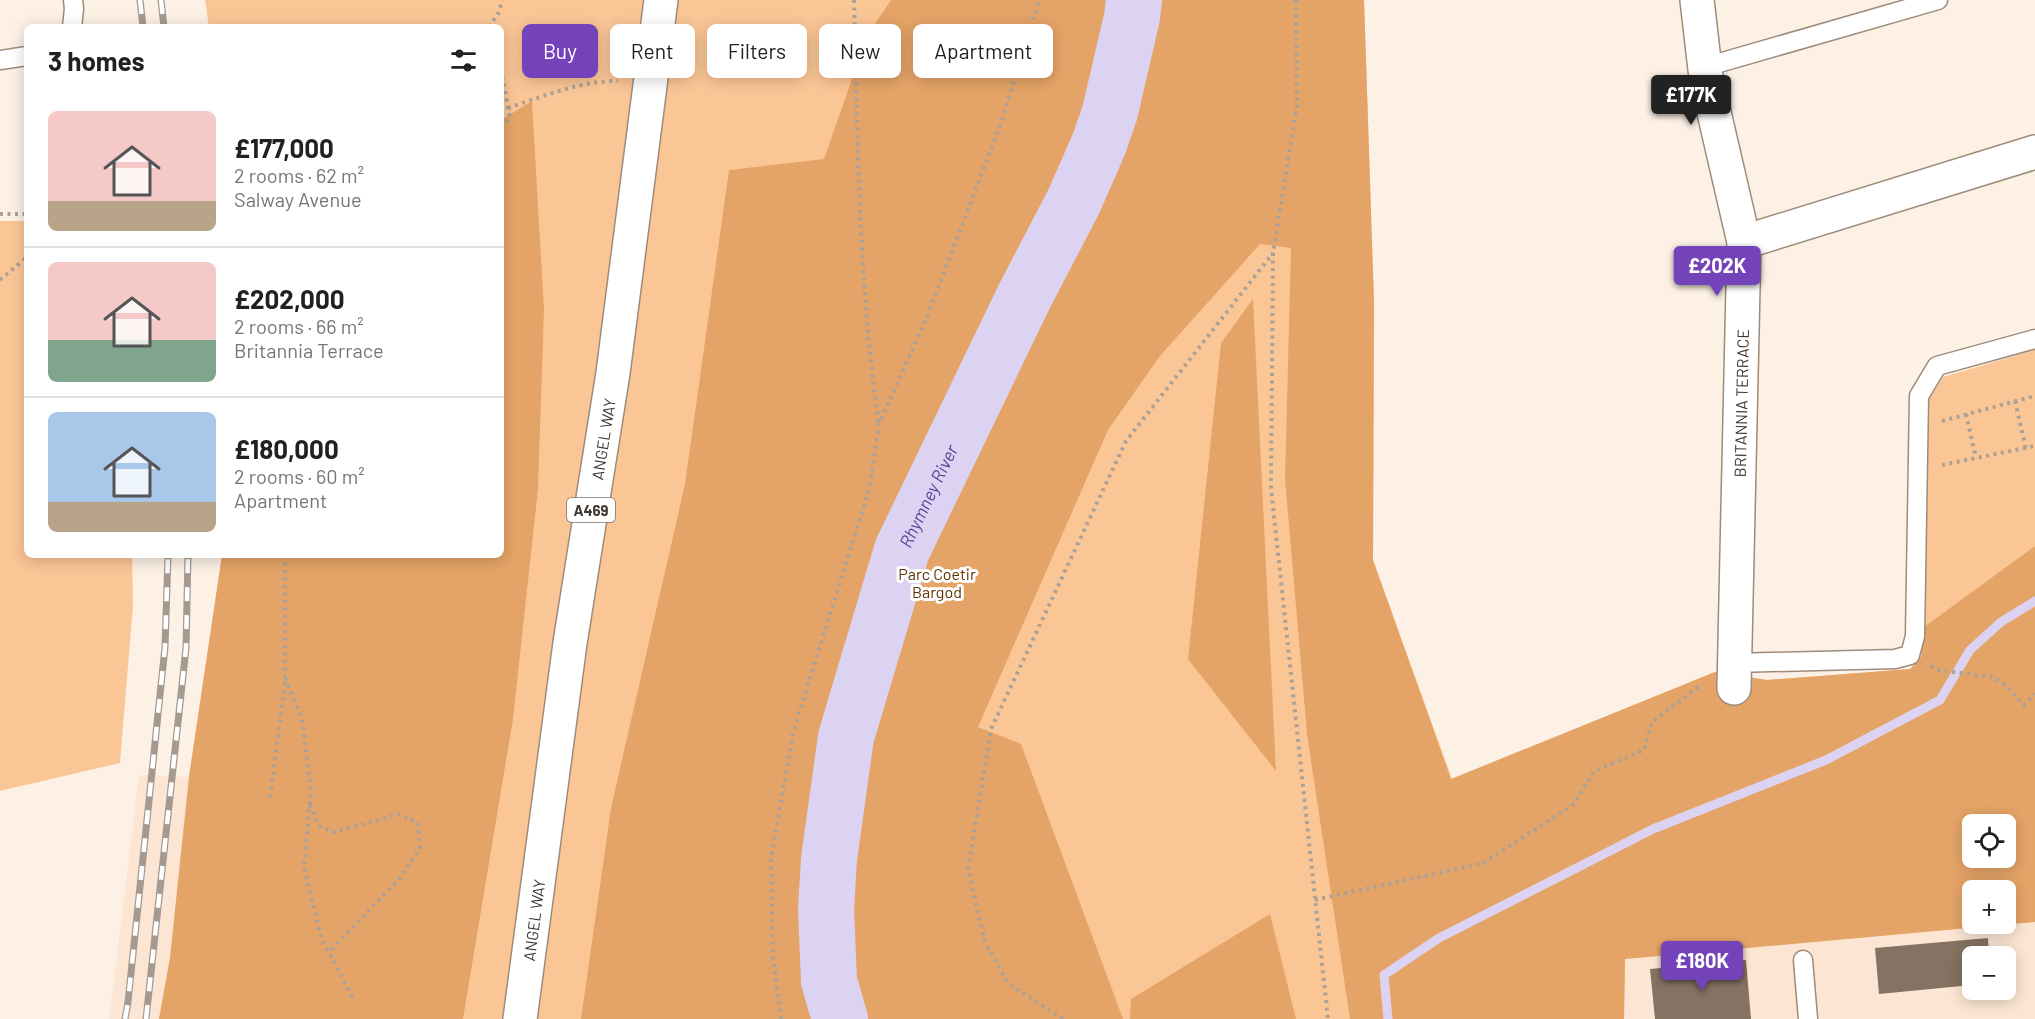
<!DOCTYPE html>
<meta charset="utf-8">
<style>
body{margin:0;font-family:Barlow,sans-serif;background:#f2f2f2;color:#202124;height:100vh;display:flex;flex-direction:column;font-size:22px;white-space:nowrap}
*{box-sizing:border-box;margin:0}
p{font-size:20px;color:#757577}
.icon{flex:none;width:33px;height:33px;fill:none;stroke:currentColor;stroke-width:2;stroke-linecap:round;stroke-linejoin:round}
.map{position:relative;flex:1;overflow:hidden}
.side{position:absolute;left:24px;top:24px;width:480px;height:534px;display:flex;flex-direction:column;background:#fff;border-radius:9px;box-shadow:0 3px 15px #0003}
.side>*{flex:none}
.top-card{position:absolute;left:522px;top:24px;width:570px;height:54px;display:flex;gap:12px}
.tools{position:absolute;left:1962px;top:814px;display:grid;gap:12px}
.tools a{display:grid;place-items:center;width:54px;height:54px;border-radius:9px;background:#fff;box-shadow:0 3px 15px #0003;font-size:30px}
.price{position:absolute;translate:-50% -51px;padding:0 14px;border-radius:6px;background:#7443ba;color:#fff;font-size:20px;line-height:39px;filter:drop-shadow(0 2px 3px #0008)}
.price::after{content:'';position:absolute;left:50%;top:36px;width:18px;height:14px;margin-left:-9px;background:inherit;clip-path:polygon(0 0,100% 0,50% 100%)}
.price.selected{background:#222;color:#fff}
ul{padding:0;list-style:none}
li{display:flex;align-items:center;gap:18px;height:150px;padding:0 24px}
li+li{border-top:2px solid #e0e0e0}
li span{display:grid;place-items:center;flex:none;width:168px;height:120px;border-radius:9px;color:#555}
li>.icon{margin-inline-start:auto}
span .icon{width:72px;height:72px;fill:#fffc;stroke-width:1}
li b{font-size:26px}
h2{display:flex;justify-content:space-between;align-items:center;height:72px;padding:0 24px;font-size:26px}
.chip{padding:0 21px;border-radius:9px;background:#fff;box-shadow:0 3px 15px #0003;font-size:21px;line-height:54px}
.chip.selected{background:#7443ba;color:#fff}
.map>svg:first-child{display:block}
.built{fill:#fce6d3;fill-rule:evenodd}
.green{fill:#fbc696;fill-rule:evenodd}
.forest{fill:#e5a467;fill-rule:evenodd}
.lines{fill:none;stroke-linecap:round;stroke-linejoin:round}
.stream{stroke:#dcd3f3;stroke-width:9}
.river{stroke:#dcd3f3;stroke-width:56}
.building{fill:#847262}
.service-casing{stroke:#9e8b7a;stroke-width:21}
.minor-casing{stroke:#9e8b7a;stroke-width:36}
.primary-casing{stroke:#9e8b7a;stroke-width:36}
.path{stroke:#aba197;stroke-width:4;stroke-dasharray:3 4.5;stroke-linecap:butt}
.service{stroke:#fff;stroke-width:18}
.minor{stroke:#fff;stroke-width:33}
.primary{stroke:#fff;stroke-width:33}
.rail-casing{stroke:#a49a91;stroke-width:7}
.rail{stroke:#fff;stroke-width:4.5;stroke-dasharray:14;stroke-linecap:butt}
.labels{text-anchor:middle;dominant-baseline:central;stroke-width:6;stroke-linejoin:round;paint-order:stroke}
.shield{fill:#fff;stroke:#79736e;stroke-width:1.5}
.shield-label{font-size:15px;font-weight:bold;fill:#3f3730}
.street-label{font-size:16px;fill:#3f3730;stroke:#fff}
.park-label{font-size:16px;fill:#5d3300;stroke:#fff}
.water-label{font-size:18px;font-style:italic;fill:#613f97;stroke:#fff}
</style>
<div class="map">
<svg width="2035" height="1019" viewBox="0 0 2035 1019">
<rect width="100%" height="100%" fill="#fdf1e6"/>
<!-- built -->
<g class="built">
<polygon points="139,775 189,777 170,958 159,1019 109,1019"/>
<path d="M2035,922V1019H1624L1625,959ZM1972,957H2006V990H1972Z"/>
</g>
<!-- green -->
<g class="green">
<path d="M205,0H1364L1374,303L1373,560L1452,779L1715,672L1767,680L1911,669L1921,657L1924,627L1926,405L1943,377L2035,350V922L1625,959L1624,1019H159L170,958L189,777L222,555H501V27H209ZM1972,825H2006V858H1972ZM1972,891H2006V924H1972Z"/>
<polygon points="0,221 27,221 27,555 132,555 133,605 120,763 0,791"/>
</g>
<!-- forest -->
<g class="forest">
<path d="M891,0H1364L1374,303L1373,560L1451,779L1715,672L1767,680L1910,669L1921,657L1924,627L2035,546V922L1625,959L1624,1019H1350L1307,734L1285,479L1291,248L1260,244L1160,356L1108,430L978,727L1021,744L1123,1019H581L611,808L685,484L729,170L824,159L867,36ZM1972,825H2006V858H1972ZM1972,891H2006V924H1972Z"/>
<polygon points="532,101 544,310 538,489 513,719 463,1019 159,1019 170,958 189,777 222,555 501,555 501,120"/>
<polygon points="1253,299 1276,771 1188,659 1221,343"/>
<polygon points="1270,914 1296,1019 1130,1019 1131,999"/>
</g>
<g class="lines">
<!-- stream -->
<polyline class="stream" points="1388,1019 1384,975 1439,938 1653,829 1826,760 1940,700 1970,650 2001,622 2035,601"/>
<!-- river -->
<path class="river" id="s1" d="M840,1019L829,981L826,909L829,859L846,737L902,550L1024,297L1074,201L1099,144L1110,112L1132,17L1134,0"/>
</g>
<!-- building -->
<g class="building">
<polygon points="1988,938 1989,957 1972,957 1972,985 1879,994 1875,948"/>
<polygon points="1746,960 1751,1019 1655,1019 1650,969"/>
</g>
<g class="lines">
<defs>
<g id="service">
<polyline points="72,27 74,9 73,0"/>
<polyline points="0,60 27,56"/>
<polyline points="1705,67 1938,0"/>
<polyline points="1734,663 1895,659 1910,655 1915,636 1919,396 1937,366 2035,339"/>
<polyline points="1803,960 1808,1019"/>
</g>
<g id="minor">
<polyline points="1697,0 1706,78 1744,242"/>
<path id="s2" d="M1734,688L1744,242L2035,152"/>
</g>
<g id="primary">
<path id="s3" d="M520,1019L570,643L613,373L661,0"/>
</g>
</defs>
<!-- service casing -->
<use href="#service" class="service-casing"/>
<!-- minor casing -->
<use href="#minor" class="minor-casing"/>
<!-- primary casing -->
<use href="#primary" class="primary-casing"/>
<!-- path -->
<g class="path">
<path d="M854,0C858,141 858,283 879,424"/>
<polyline points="1296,0 1297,105 1273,253 1271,488 1328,1019"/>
<polyline points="489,27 499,12 502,0"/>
<polyline points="501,69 510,118 501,125"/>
<path d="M508,108C544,96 580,81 618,81"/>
<polyline points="0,214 27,214"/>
<polyline points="0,280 27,257"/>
<polyline points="2015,401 2026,449"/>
<polyline points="1966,414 1976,458"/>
<polyline points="1942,421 2035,396"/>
<polyline points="1942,465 2035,446"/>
<polyline points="1931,666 1937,670 1993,677 2008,687 2024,705 2035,694"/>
<polyline points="285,678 302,719 311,791 304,867 321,937 353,998"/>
<polyline points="270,797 285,684 285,555"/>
<polyline points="310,805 319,826 334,832 399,814 418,823 420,848 400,878 329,952"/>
<polyline points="1315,900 1483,863 1574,804 1594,771 1644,750 1652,722 1702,684"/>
<polyline points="781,1019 773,957 771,858 794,729 869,490 879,424 927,317 1001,123 1039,0"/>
<polyline points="1063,1019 1008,983 985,942 968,870 991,729 1126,441 1273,253"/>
</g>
<!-- service -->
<use href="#service" class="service"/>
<!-- minor -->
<use href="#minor" class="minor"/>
<!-- primary -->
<use href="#primary" class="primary"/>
<defs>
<g id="rail">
<polyline points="140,0 143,27"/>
<polyline points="161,0 164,27"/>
<polyline points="125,1019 128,1002 165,647 168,555"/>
<polyline points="146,1019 186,648 188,555"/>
</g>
</defs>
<!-- rail casing -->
<use href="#rail" class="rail-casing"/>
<!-- rail -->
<use href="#rail" class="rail"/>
</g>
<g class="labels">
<!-- shield labels -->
<rect class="shield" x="567" y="498" width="48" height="24" rx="4.5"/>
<g class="shield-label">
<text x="591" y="510">A469</text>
</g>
<!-- street labels -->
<g class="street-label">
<text stroke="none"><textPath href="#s2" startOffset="285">BRITANNIA TERRACE</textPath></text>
<text stroke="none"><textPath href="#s3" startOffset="586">ANGEL WAY</textPath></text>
<text stroke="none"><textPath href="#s3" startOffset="100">ANGEL WAY</textPath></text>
</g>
<!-- park labels -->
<g class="park-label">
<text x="937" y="573">Parc Coetir<tspan x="937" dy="18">Bargod</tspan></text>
</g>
<!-- water labels -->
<g class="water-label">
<text stroke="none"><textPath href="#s1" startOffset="540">Rhymney River</textPath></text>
</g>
</g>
</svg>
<div class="tools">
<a><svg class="icon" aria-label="locate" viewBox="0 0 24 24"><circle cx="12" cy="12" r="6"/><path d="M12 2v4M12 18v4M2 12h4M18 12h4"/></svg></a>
<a>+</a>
<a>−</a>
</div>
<b class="price selected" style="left:1691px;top:126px">£177K</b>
<b class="price" style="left:1717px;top:297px">£202K</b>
<b class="price" style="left:1702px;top:992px">£180K</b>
<div class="top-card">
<a class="chip selected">Buy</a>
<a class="chip">Rent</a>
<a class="chip">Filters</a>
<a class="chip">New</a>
<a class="chip">Apartment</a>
</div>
<section class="side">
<h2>3 homes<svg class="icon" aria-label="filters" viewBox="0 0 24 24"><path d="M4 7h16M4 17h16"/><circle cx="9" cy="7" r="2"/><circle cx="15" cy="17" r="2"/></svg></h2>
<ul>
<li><span style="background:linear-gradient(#f6c9c9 75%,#b9a48a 0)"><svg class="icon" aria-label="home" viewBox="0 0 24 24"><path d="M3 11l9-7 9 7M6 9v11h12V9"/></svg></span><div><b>£177,000</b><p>2 rooms · 62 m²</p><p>Salway Avenue</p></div></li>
<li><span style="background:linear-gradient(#f6c9c9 65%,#7fa58c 0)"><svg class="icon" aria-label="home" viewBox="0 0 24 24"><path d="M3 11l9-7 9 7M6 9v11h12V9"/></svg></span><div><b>£202,000</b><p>2 rooms · 66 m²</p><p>Britannia Terrace</p></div></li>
<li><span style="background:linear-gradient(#a9c7e8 75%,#b9a48a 0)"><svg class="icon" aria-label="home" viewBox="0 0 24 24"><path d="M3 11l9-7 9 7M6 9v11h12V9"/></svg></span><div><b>£180,000</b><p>2 rooms · 60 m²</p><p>Apartment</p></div></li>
</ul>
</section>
</div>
